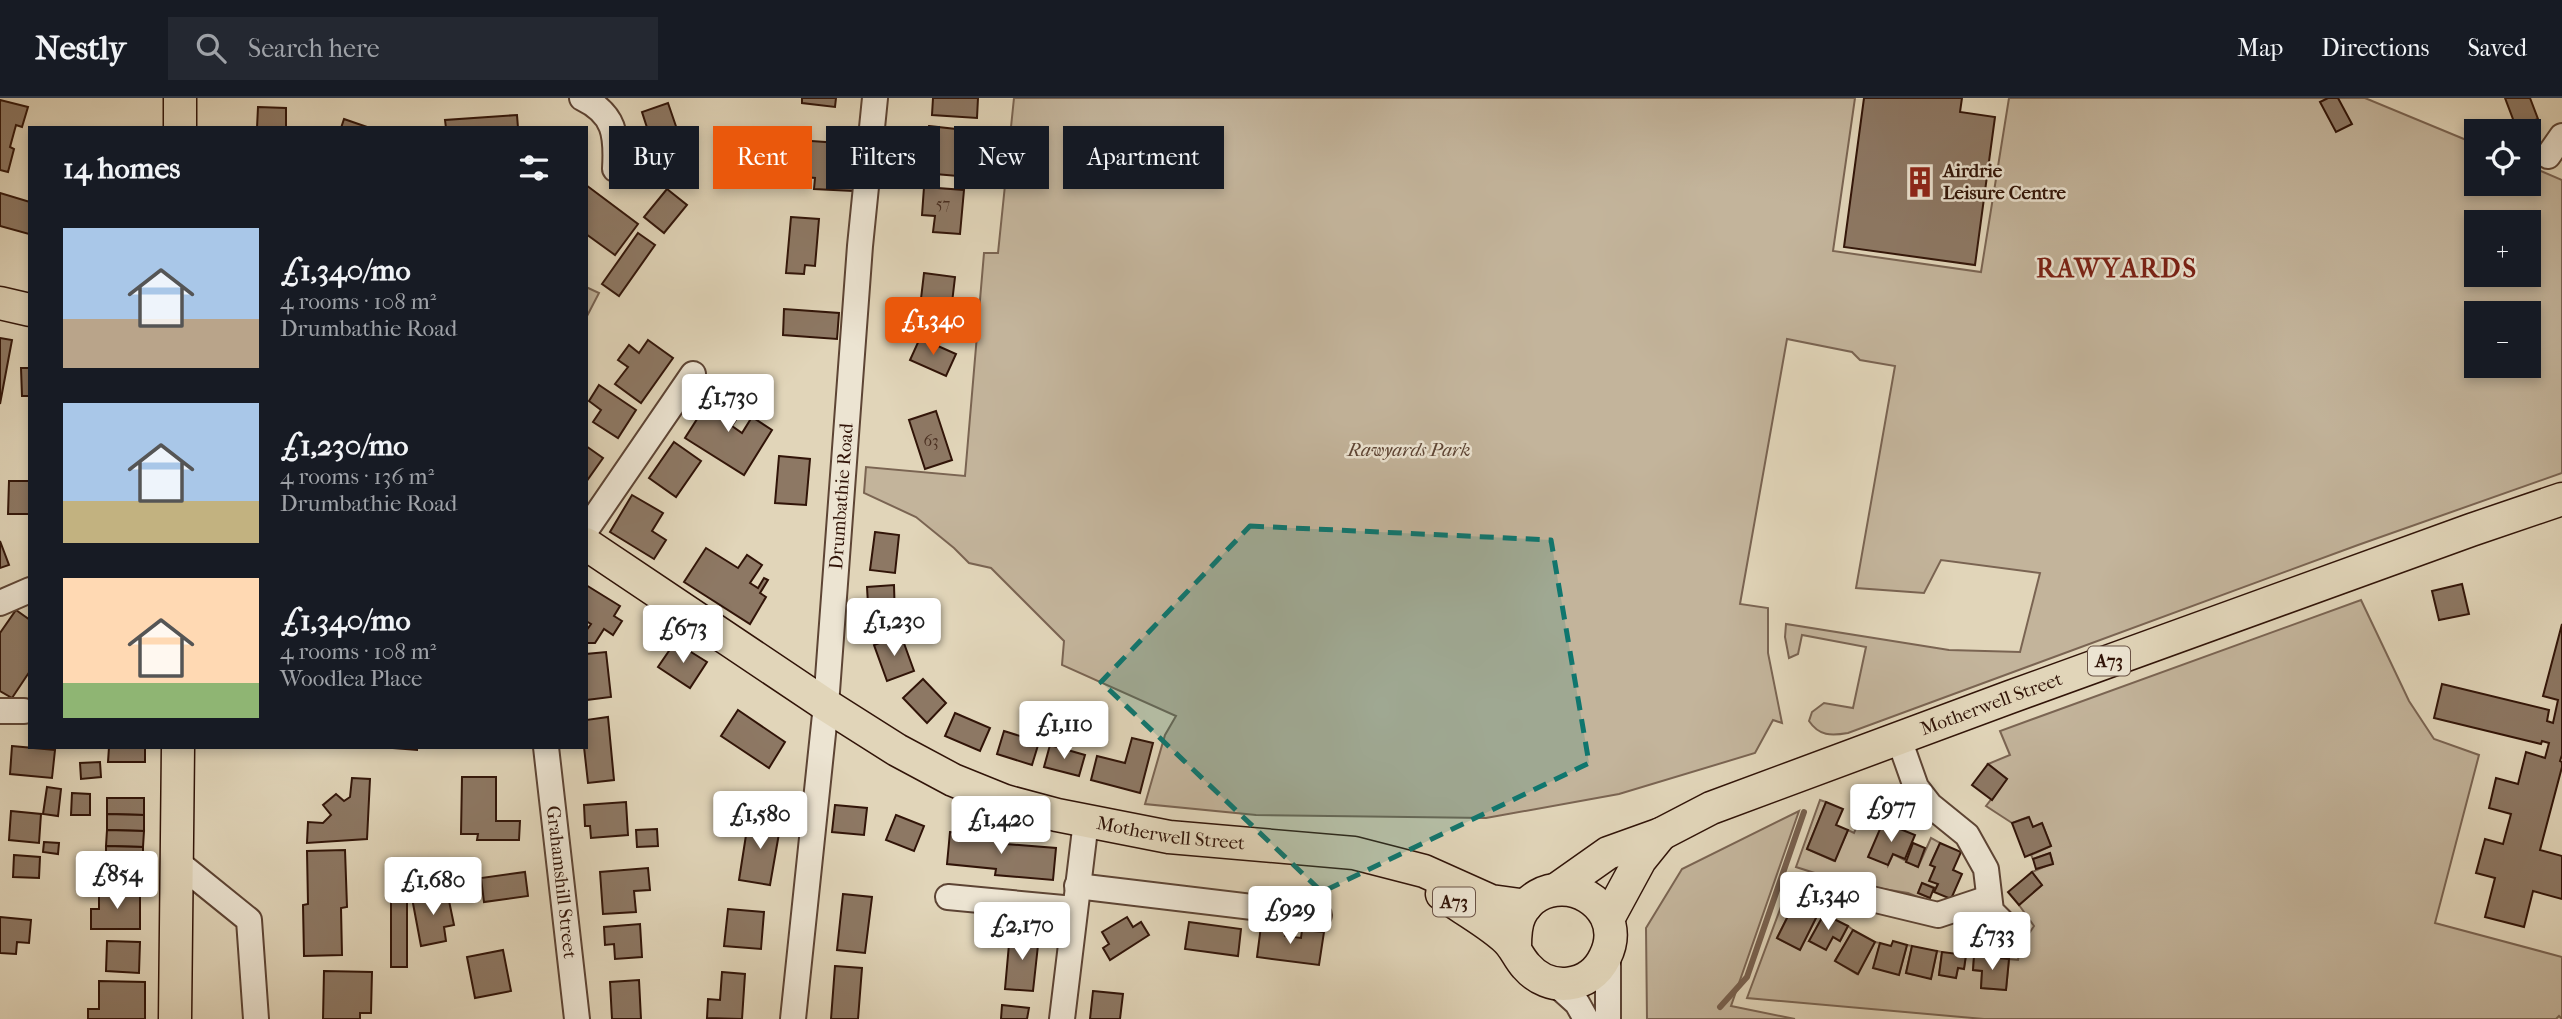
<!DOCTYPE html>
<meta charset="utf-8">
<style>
body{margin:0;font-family:"IM FELL French Canon",serif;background:#242831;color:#f1f3f6;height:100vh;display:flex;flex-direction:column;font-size:26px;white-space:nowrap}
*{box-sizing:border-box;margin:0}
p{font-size:23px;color:#9ea1a6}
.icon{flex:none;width:38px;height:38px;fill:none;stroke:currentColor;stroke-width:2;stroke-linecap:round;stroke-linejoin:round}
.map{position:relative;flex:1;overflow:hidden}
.drawer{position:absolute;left:28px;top:28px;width:560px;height:623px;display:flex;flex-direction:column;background:#171b24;border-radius:0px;box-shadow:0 4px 10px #0003}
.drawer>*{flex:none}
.banner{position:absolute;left:609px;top:28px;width:665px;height:63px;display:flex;gap:14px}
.fabs{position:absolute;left:2464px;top:21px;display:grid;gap:14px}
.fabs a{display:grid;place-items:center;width:77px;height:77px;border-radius:0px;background:#171b24;box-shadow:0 4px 10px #0003;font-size:35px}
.price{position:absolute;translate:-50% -60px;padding:0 16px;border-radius:7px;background:#fff;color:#222;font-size:23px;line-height:46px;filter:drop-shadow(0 2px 4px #0008)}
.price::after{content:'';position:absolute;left:50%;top:42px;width:21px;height:16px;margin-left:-10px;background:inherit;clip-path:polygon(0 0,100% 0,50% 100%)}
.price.on{background:#ea580c;color:#fff}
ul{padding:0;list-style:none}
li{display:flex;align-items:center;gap:21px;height:175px;padding:0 35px}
li span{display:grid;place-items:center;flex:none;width:196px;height:140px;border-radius:0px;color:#555}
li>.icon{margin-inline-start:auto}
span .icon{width:84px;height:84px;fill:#fffc;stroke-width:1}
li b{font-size:30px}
h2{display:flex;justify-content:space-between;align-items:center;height:84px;padding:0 35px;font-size:30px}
.chip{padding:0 24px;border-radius:0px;background:#171b24;box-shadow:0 4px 10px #0003;font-size:24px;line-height:63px}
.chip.on{background:#ea580c;color:#fff}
header{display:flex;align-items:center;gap:42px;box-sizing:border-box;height:98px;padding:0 35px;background:#171b24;border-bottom:2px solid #363941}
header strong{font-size:33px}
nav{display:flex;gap:38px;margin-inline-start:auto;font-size:24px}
.search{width:490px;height:63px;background:#242831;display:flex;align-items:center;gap:18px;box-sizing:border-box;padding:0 24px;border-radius:0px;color:#9ea1a6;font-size:26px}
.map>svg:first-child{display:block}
.green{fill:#c3b49b;stroke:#7a6452;stroke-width:2;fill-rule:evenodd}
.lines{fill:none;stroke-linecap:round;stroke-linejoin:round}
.stream{stroke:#77604e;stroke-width:6}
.building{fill:#8d7864;stroke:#311408;stroke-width:2}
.minor-casing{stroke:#5d4434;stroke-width:28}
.major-casing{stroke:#311408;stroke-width:35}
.minor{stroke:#ece4d2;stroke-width:24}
.major{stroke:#e1d5b9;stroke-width:32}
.marked{fill:#0f766e;fill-opacity:0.2;stroke:#0f766e;stroke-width:5;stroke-dasharray:14 9;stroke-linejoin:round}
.labels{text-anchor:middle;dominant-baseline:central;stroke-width:5;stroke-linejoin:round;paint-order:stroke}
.number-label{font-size:16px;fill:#482d1f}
.shield{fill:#ece4d2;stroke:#695245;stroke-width:2}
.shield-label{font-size:18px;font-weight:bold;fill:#311408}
.poi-label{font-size:19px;font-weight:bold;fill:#311408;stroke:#ece4d2;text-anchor:start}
.park-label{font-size:19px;font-style:italic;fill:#5d4434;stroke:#ece4d2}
.street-label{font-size:19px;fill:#311408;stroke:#ece4d2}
.district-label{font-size:26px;font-weight:bold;letter-spacing:2px;fill:#7a1f14;stroke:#ece4d2}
</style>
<header>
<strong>Nestly</strong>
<div class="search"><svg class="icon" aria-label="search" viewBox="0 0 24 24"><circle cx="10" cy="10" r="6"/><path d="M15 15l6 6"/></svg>Search here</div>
<nav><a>Map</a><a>Directions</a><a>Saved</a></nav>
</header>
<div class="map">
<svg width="2562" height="921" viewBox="0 0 2562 921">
<rect width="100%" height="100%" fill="#e1d5b9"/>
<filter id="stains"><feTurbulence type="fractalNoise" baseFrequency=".00286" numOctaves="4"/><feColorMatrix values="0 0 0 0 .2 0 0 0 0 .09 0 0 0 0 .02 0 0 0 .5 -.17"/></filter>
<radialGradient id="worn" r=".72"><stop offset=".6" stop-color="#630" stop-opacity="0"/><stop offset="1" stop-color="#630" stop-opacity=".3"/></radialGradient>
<!-- green -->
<g class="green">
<path d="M1014,0H1855L1833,153L1981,174L2009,0H2365L2476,46V86H2529V68L2562,82V375L2358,447L1848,635C1831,638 1819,638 1809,623L1812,614L1824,605L1853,610L1866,549L1802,537L1798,556L1789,560L1785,539L1786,526L1949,552L2020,554L2040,475L1941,462L1924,495L1856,490L1895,268L1860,262L1852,254L1787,241L1740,506L1768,510V555L1782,625L1773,622L1755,655L1619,696L1486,720L1256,717L1145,706L1165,637L1176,618L1062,567L1064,543L991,470L969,465L954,450L916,419L864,395L866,369L965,378L984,155H998ZM2476,124H2529V177H2476ZM2476,215H2529V268H2476Z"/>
<polygon points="586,189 599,195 586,220"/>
<polygon points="2361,502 2409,603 2434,641 2479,657 2435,825 2562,859 2562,921 2559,918 2556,921 1984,921 1747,900 1785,798 1796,802 1777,840 1800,852 1819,814 1824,816 1809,843 1833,839 1840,843 1848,828 1853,832 1835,863 1857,876 1875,844 1880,845 1874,870 1899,876 1907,847 1912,848 1906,875 1931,880 1937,853 1942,854 1939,877 1956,879 1958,870 1964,870 1966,857 1974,858 1973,872 1982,873 1981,890 2006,892 2009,861 2018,862 2020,849 2034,828 2019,807 2042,787 2032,774 2053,765 2050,755 2033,761 2031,757 2051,748 2042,725 2033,729 2028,719 2012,725 1986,708 2007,681 1988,666 2010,657 2000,633"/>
<polygon points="1820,702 1826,704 1807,751 1834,763 1848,732 1854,735 1862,716 1883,724 1888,767 1893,756 1918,769 1931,740 1940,745 1931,765 1935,769 1930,782 1938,786 1936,790 1922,785 1918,795 1930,800 1928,803 1908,795 1846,785 1796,769"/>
<polygon points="1799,713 1731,908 1795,921 1647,921 1646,830 1682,771"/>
</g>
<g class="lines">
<!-- stream -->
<polyline class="stream" points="1720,909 1747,879 1804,714"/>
</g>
<!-- building -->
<g class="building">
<polygon points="802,0 836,0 835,9 802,5"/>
<polygon points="933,0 978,0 977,20 932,17"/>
<polygon points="1864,0 1962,0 1960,14 1995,19 1975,167 1844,149"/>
<polygon points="2328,0 2338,0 2352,26 2336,34 2320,4"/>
<polygon points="2505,0 2530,0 2538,21 2516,29"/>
<polygon points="0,2 28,9 22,29 16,27 10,49 14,51 8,74 0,72"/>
<polygon points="668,5 680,40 653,48 642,14"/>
<polygon points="258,9 286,10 286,30 257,30"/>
<polygon points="517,17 518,30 446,30 445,22"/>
<polygon points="344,21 370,30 341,30"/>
<polygon points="929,28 974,33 969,79 924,75"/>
<polygon points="797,42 839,45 837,73 854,75 853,93 814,91 815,80 794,78"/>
<polygon points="586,87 638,126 615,157 586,136"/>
<polygon points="924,89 964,92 960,136 933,134 935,118 922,117"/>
<polygon points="667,91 687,107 664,135 644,119"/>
<polygon points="0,95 30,104 29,136 0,128"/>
<polygon points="791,119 819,121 815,168 805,167 804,176 786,175"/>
<polygon points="638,135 655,147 619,198 602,186"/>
<polygon points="924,175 955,179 950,222 919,218"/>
<polygon points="784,211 839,215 837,241 783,237"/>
<polygon points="0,240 12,242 0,306"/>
<polygon points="920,240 956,256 946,278 910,262"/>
<polygon points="648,242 673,260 641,305 615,286 628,269 618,262 629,247 639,255"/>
<polygon points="21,270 30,270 30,298 22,298"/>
<polygon points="599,287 636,312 618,340 593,324 601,312 589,303"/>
<polygon points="715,293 743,311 732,328 742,335 752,319 772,332 744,377 685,340"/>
<polygon points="936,313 952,362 925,371 909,322"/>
<polygon points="674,344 701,363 676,399 649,380"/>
<polygon points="586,348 603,360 586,384"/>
<polygon points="779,358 810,361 806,407 775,405"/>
<polygon points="9,383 30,383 30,416 8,416"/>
<polygon points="632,397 663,415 652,433 666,442 654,461 610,434"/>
<polygon points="875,434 899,437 895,475 870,472"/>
<polygon points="0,443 9,467 0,470"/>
<polygon points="706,450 738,470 747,457 762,467 750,485 758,490 764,480 768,482 760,495 766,499 750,526 684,484"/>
<polygon points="2462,486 2469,516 2439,522 2432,493"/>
<polygon points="586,487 620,508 614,518 622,523 613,537 604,531 595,545 586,545 586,533 591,526 586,523"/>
<polygon points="894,487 895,522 869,524 867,489"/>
<polygon points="16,512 30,522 30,573 12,600 0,593 0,535"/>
<polygon points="2562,526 2562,657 2560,663 2562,664 2562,669 2540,752 2562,758 2562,801 2533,793 2524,829 2485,819 2495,780 2476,775 2485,741 2503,746 2511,716 2489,710 2496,680 2518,686 2526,654 2545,660 2549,645 2542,643 2541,646 2434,620 2442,586 2549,612 2547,623 2553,625 2558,602 2543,598"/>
<polygon points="901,537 914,573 887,583 874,547"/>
<polygon points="675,544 707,564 690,590 658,569"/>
<polygon points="606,554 611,599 586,602 586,556"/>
<polygon points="923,581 946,605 927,625 903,600"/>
<polygon points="738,612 785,644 769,670 721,638"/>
<polygon points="955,615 990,630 980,653 945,638"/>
<polygon points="608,619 614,682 588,685 584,649 586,649 586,622"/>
<polygon points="1004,633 1039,644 1032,667 997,656"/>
<polygon points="1132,640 1153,645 1140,695 1091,682 1097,658 1125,665"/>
<polygon points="1050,647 1085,657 1079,678 1044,669"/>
<polygon points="12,648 55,652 52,680 10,676"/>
<polygon points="109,649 145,649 145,664 108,664"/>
<polygon points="380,649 417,649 417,652"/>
<polygon points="100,664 101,679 81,681 80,665"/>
<polygon points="1988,666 2007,681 1992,702 1972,687"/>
<polygon points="462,679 496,679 496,723 520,723 519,742 477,742 478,736 461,736"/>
<polygon points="352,680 370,681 367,741 307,745 308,724 323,725 331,717 323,707 336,696 344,703 350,699"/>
<polygon points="47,689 61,691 58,718 43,716"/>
<polygon points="72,695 90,696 90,717 71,717"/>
<polygon points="107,700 144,700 144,717 107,716"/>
<polygon points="626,704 628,737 591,740 590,728 585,728 584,707"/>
<polygon points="1826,704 1843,711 1836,727 1848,732 1835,763 1807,751"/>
<polygon points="835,707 867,710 864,737 832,734"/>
<polygon points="11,713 41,716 39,745 9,742"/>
<polygon points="107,716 144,717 144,733 107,732"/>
<polygon points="896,717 924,728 914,753 886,742"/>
<polygon points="749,718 781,724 770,787 739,782"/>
<polygon points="2029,719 2033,729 2042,725 2051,748 2025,759 2012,725"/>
<polygon points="1883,724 1915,737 1905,761 1893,756 1888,767 1868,759"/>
<polygon points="657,731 658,748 637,749 636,732"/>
<polygon points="107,732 144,733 143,749 106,748"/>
<polygon points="950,734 1006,739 1006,746 1056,750 1053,782 995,777 996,771 947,766"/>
<polygon points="44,744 59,745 58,756 43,754"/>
<polygon points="1913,745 1925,750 1918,769 1906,764"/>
<polygon points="1940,745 1961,754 1953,772 1962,776 1951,801 1934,794 1938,786 1929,783 1935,769 1930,767"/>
<polygon points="106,748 143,749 143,765 106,764"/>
<polygon points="345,752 347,809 341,810 342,857 304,858 303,807 308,806 307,753"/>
<polygon points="2050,755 2053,766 2036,771 2033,761"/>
<polygon points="14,757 40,759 39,780 13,779"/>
<polygon points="106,764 143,765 143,781 105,781"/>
<rect x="391" y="766" width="16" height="103"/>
<polygon points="648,770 650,792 634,793 636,814 603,816 600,774"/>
<polygon points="525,774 528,798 484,804 481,780"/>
<polygon points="2032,774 2042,787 2019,807 2008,794"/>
<polygon points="1922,785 1934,790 1930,800 1918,795"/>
<polygon points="447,793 454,827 444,829 446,843 421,848 412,800"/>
<polygon points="99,794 140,794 140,831 91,831 91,811 99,811"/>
<polygon points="843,796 872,799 865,855 837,852"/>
<polygon points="1796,802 1819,814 1800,852 1777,840"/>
<polygon points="728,811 764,814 761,851 724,848"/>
<polygon points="1824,816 1848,828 1840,843 1833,839 1826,852 1809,843"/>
<polygon points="0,819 31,822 29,845 17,844 16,856 0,855"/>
<polygon points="1127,819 1133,829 1141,824 1149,837 1110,862 1103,850 1109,846 1102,834"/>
<polygon points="1189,824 1241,831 1238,858 1185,851"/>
<polygon points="640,826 642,859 615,861 614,846 605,847 604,829"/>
<polygon points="1261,828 1286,831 1285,838 1301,840 1302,832 1324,834 1319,867 1257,859"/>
<polygon points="1853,832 1875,844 1858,876 1835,863"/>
<polygon points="1010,835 1039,838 1033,893 1005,891"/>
<polygon points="107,843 140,844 139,875 106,873"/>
<polygon points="1893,843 1907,847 1899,877 1873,870 1880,845 1891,848"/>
<polygon points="1912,848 1937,853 1931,881 1906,875"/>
<polygon points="503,852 511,893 475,900 467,859"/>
<polygon points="1942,854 1966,857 1964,871 1958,870 1956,880 1939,877"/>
<polygon points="1974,858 2009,861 2006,892 1981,890 1982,873 1973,872"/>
<polygon points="835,868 862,870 858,921 831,921"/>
<polygon points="324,873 372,874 371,915 360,915 360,921 323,921"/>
<polygon points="722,874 745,876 742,921 707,920 708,901 720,902"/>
<polygon points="639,882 641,921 612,921 610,884"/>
<polygon points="99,883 145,884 145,921 88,921 88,911 99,911"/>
<polygon points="1093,893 1123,896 1120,921 1090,921"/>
<polygon points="1002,907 1029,910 1027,921 1001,921"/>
</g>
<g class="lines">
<defs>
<g id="minor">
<path d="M582,0C615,16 617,37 615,71"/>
<polyline points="2548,58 2562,38"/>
<polyline points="586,432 693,276"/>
<polyline points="0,505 30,492"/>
<polyline points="0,613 24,613"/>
<polyline points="1899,641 1916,689 1930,707 1967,737 1986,771 1991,813 2013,835"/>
<path id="s1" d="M546,649L577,921"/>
<polyline points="176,763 249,822 256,921"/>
<polyline points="1077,788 1319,817"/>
<polyline points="1826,790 1938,817 1989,800"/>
<polyline points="948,799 1074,811"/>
<polyline points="1557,887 1577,905 1586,921"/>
<path id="s2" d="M793,921L826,607L860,148L875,0"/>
<polyline points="1062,921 1086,723"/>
<polyline points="1608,921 1608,852"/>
</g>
<g id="major">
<polyline points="180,30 180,0"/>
<polyline points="0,205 30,212"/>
<path id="s3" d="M586,446L826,607L897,652L953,682L1005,703L1057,717L1169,739L1354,755L1424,773L1491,803L1526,808"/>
<path id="s4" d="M1557,791L1608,755L1661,736L1711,710L2010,599L2471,432L2562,401"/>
<path d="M1442,796C1462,810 1486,823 1504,839C1515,848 1517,858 1526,868C1549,895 1590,891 1605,859C1612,845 1613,832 1606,818C1588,784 1537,782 1520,817C1515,827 1515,838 1515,849"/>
<polyline points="1608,821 1640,762 1661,736"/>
<polyline points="175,921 178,649"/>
</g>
</defs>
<!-- minor casing -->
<use href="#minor" class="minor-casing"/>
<!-- major casing -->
<use href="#major" class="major-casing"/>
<!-- minor -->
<use href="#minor" class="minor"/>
<!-- major -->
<use href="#major" class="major"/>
</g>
<!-- marked area -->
<path class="marked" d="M1250,428L1551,442L1589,665L1322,794L1101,584Z"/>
<!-- icons -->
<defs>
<symbol id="building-bare" viewBox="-9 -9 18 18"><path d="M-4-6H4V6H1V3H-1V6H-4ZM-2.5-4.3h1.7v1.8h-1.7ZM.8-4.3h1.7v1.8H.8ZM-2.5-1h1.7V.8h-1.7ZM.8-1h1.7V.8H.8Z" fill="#8f2418" stroke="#ece4d2" stroke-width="2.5" paint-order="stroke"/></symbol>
</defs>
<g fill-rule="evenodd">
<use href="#building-bare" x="1898" y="62" width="44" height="44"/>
</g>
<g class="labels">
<!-- number labels -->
<g class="number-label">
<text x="943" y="105">57</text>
<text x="931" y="342">63</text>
</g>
<!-- shield labels -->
<g class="shield">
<rect x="2088" y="548.5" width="42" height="29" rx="5"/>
<rect x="1433" y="789.5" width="42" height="29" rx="5"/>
</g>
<g class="shield-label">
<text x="2109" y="563">A73</text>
<text x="1454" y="804">A73</text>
</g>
<!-- poi labels -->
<g class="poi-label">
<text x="1943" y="73">Airdrie<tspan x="1943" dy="22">Leisure Centre</tspan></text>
</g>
<!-- park labels -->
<g class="park-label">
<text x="1409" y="352">Rawyards Park</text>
</g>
<!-- street labels -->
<g class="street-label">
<text stroke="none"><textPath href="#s2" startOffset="525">Drumbathie Road</textPath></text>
<text stroke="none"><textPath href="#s4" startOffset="474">Motherwell Street</textPath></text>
<text stroke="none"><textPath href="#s3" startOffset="662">Motherwell Street</textPath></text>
<text stroke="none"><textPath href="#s1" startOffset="136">Grahamshill Street</textPath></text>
</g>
<!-- district labels -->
<g class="district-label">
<text x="2117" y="170">RAWYARDS</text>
</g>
</g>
<rect width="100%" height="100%" filter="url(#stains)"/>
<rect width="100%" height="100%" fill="url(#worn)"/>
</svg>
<div class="fabs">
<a><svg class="icon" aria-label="locate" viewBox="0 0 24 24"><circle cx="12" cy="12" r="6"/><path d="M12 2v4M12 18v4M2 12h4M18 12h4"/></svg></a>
<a>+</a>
<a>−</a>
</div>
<b class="price on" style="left:933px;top:259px">£1,340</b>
<b class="price" style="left:728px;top:336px">£1,730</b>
<b class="price" style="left:894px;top:560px">£1,230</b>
<b class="price" style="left:683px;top:567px">£673</b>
<b class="price" style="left:1064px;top:663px">£1,110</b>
<b class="price" style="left:1891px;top:746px">£977</b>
<b class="price" style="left:760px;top:753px">£1,580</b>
<b class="price" style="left:1001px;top:758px">£1,420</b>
<b class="price" style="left:117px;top:813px">£854</b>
<b class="price" style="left:433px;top:819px">£1,680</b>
<b class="price" style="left:1828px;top:834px">£1,340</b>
<b class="price" style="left:1290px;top:848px">£929</b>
<b class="price" style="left:1022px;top:864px">£2,170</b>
<b class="price" style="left:1992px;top:874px">£733</b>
<div class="banner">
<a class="chip">Buy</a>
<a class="chip on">Rent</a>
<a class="chip">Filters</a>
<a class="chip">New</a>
<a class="chip">Apartment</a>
</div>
<section class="drawer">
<h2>14 homes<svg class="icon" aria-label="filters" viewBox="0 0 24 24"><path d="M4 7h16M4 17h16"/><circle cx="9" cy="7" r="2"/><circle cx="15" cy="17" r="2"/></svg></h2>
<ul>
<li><span style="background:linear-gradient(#a9c7e8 65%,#b9a48a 0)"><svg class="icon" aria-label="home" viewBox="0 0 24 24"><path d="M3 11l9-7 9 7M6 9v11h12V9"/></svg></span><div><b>£1,340/mo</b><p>4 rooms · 108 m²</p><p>Drumbathie Road</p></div></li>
<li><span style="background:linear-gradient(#a9c7e8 70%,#c2b280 0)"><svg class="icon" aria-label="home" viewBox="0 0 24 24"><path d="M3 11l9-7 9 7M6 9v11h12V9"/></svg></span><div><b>£1,230/mo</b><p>4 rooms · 136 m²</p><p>Drumbathie Road</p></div></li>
<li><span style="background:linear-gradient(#ffd9b3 75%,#8fb573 0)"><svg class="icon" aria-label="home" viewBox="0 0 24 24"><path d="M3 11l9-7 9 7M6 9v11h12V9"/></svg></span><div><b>£1,340/mo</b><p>4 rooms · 108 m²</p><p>Woodlea Place</p></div></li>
</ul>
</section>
</div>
